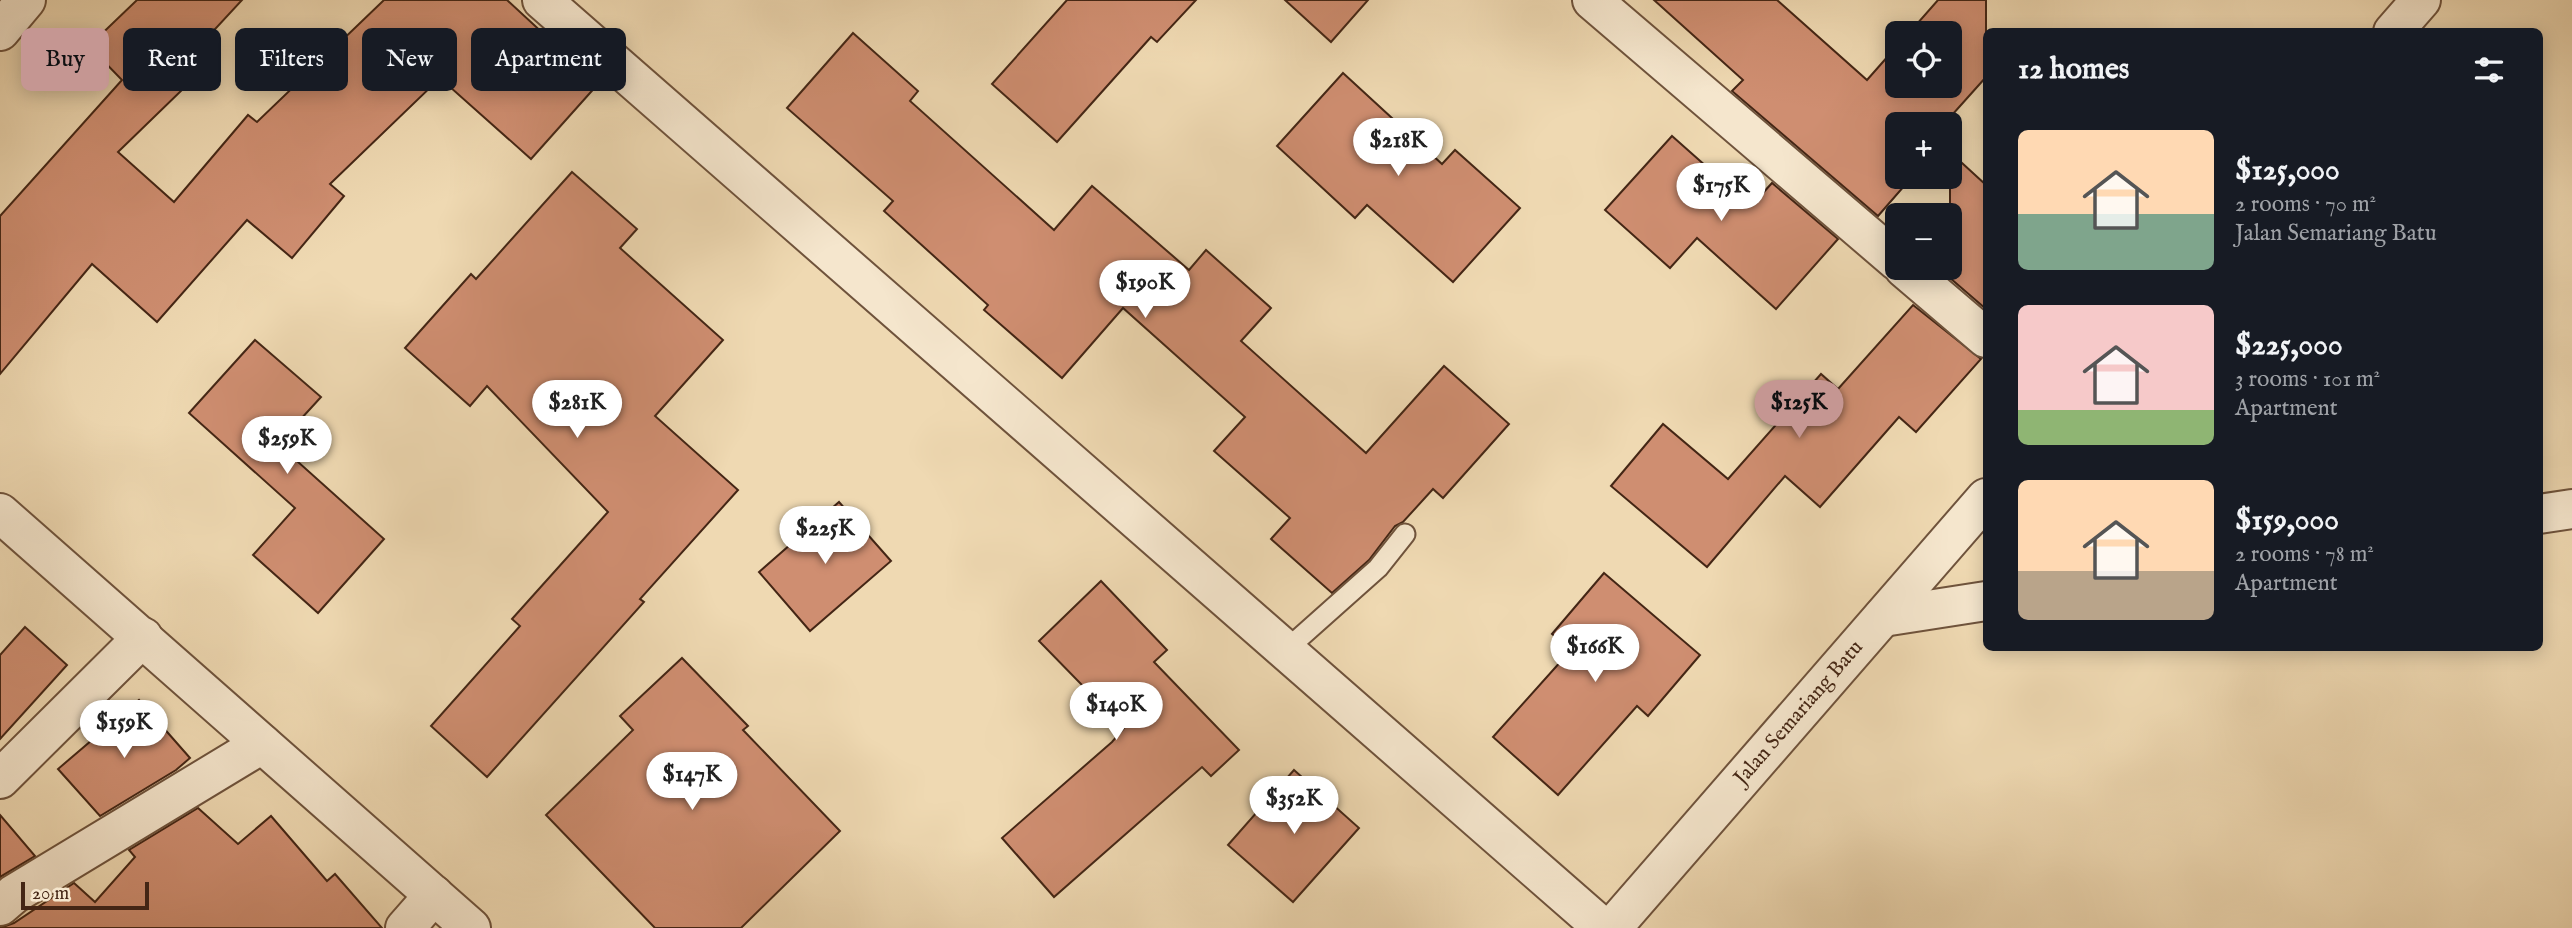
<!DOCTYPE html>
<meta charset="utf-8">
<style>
body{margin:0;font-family:"IM FELL English",serif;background:#242831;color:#f1f3f6;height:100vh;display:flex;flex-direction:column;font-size:26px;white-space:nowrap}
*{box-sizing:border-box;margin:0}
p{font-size:23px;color:#9ea1a6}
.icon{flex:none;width:38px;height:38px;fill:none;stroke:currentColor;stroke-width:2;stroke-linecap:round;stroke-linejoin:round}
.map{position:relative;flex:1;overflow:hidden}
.drawer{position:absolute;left:1983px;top:28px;width:560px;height:623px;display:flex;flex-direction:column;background:#171b24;border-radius:10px;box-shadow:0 4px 18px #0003}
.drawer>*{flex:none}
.banner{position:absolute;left:21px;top:28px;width:665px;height:63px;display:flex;gap:14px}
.controls{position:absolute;left:1885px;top:21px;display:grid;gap:14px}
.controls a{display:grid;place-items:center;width:77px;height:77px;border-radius:10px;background:#171b24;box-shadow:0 4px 18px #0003;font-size:35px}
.scale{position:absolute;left:21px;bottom:18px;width:128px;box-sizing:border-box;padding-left:7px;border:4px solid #442615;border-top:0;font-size:19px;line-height:24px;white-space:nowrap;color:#442615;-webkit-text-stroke:5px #f5e6cd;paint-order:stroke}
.price{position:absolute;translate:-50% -60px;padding:0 16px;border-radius:24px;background:#fff;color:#222;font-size:23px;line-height:46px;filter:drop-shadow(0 2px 4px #0008)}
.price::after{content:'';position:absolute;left:50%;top:42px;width:21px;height:16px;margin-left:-10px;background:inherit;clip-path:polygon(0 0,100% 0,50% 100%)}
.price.selected{background:#c59692;color:#111}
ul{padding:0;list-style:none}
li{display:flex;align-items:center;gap:21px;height:175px;padding:0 35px}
li span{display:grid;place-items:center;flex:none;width:196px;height:140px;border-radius:10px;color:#555}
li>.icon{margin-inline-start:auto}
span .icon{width:84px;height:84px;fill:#fffc;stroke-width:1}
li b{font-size:30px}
h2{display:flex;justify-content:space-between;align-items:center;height:84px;padding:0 35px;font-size:30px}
.chip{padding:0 24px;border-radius:10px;background:#171b24;box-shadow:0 4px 18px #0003;font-size:24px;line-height:63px}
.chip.selected{background:#c59692;color:#111}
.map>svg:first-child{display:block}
.building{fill:#cf8e71;stroke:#442615;stroke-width:2}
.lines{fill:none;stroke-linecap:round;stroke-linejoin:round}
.service-casing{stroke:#6f533c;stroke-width:23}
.minor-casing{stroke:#6f533c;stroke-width:42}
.service{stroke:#f5e6cd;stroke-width:19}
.minor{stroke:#f5e6cd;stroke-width:38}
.labels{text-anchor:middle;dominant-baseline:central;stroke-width:5;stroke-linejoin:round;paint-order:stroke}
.street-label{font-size:21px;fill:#442615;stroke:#f5e6cd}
</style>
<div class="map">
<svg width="2572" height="928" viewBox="0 0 2572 928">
<rect width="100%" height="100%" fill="#efd9b2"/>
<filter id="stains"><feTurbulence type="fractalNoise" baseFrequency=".00286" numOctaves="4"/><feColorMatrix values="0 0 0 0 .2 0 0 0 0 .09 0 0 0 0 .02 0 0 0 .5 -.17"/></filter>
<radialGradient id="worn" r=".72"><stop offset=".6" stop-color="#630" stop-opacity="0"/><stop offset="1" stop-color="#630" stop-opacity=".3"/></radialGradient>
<!-- building -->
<g class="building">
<polygon points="137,0 242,0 204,41 217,56 118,152 174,202 248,115 257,122 384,0 507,0 598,84 531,159 440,78 330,184 344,196 292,258 247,220 157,322 92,264 0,374 0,216 122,80 89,46"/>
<polygon points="1067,0 1196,0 1157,42 1151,37 1057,142 992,84"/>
<polygon points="1285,0 1368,0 1331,42"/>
<polygon points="1654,0 1777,0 1867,80 1897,46 1897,86 1950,86 1950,33 1909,33 1938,0 1986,0 1986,77 1944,124 1897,124 1897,177 1912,177 1878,216 1732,91 1743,80"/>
<polygon points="853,33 918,91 910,101 1054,230 1092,186 1189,270 1206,250 1271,308 1241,341 1366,453 1444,366 1509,424 1443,498 1433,489 1403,522 1395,526 1369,560 1332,593 1271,539 1290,518 1214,451 1245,417 1123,308 1062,378 984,310 988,305 884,211 893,201 787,108"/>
<polygon points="1343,73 1442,164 1455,150 1520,208 1453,282 1367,205 1355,218 1277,146"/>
<polygon points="1672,136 1751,206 1772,183 1838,239 1776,309 1697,238 1670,268 1605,210"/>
<polygon points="1950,152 1986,185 1986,309 1950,278"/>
<polygon points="572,172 637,229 620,248 723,340 655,416 738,490 640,599 644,602 487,777 431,726 520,626 512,619 608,512 487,386 470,406 405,348 471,274 476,279"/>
<polygon points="1913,305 1981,359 1916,432 1899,417 1820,507 1785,476 1707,567 1611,486 1663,424 1728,479 1821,374 1838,389"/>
<polygon points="255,340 321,397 278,444 384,539 318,613 253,555 295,508 189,413"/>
<polygon points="839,502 891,561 810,631 759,572"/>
<polygon points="1604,573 1700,655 1648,716 1637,706 1558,795 1493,737 1571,650 1552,634"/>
<polygon points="1101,581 1167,650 1154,662 1239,750 1211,776 1202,767 1054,897 1002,838 1112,742 1124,728 1039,641"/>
<polygon points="25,627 67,665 0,739 0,655"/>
<polygon points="682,658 748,726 743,730 840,831 741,928 655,928 546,815 633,730 620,716"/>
<polygon points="139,700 190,758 176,770 100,816 58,769"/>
<polygon points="1294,770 1359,828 1293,902 1228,845"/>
<polygon points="198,808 238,844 271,816 327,881 335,874 382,928 0,928 14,923 74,883 95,902 135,857 129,850"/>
<polygon points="0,815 35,856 0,877"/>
</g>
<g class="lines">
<defs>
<polyline id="service" points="1287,649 1378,568 1405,534"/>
<g id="minor">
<polyline points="542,0 1603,928"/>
<polyline points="1592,0 1897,261"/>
<polyline points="0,31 26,0"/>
<polyline points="2393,32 2421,0"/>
<polyline points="1904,268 1986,338"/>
<polyline points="0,513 471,928"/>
<polyline points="2539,514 2572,509"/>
<polyline points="1883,617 1986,601"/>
<polyline points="0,779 143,637"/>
<polyline points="0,906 14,894 262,744"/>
<polyline points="405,928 434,895"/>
<polyline points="1612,928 1986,498"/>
</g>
</defs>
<!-- service casing -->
<use href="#service" class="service-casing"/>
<!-- minor casing -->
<use href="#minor" class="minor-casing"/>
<!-- service -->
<use href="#service" class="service"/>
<!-- minor -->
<use href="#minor" class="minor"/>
</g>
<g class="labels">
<!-- street labels -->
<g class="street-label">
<text transform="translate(1799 713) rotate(-49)">Jalan Semariang Batu</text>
</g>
</g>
<rect width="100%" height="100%" filter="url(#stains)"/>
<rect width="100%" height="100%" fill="url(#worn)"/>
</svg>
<div class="controls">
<a><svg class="icon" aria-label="locate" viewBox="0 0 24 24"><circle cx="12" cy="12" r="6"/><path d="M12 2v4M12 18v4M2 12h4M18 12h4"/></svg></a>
<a>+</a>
<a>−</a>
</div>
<div class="scale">20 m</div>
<b class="price" style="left:1398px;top:178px">$218K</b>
<b class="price" style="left:1721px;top:223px">$175K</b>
<b class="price" style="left:1145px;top:320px">$190K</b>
<b class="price" style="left:577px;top:440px">$281K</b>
<b class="price selected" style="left:1799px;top:440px">$125K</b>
<b class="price" style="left:287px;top:476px">$259K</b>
<b class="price" style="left:825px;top:566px">$225K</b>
<b class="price" style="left:1595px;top:684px">$166K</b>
<b class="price" style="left:1116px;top:742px">$140K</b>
<b class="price" style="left:124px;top:760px">$159K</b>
<b class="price" style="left:692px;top:812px">$147K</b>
<b class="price" style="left:1294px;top:836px">$352K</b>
<div class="banner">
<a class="chip selected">Buy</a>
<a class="chip">Rent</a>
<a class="chip">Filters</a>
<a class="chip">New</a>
<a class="chip">Apartment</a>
</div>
<section class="drawer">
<h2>12 homes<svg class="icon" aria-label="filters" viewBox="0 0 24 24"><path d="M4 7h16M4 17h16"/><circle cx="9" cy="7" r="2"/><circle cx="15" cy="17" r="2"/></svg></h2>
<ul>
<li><span style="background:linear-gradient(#ffd9b3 60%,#7fa58c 0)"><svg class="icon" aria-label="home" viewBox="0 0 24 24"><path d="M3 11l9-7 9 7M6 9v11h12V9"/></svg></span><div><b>$125,000</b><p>2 rooms · 70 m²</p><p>Jalan Semariang Batu</p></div></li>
<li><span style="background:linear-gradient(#f6c9c9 75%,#8fb573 0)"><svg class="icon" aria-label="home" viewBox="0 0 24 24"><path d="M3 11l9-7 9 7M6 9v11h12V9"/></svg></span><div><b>$225,000</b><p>3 rooms · 101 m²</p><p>Apartment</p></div></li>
<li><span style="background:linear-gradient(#ffd9b3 65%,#b9a48a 0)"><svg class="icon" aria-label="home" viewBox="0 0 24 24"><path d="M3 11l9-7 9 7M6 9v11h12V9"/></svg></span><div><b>$159,000</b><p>2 rooms · 78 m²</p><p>Apartment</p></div></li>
</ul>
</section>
</div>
